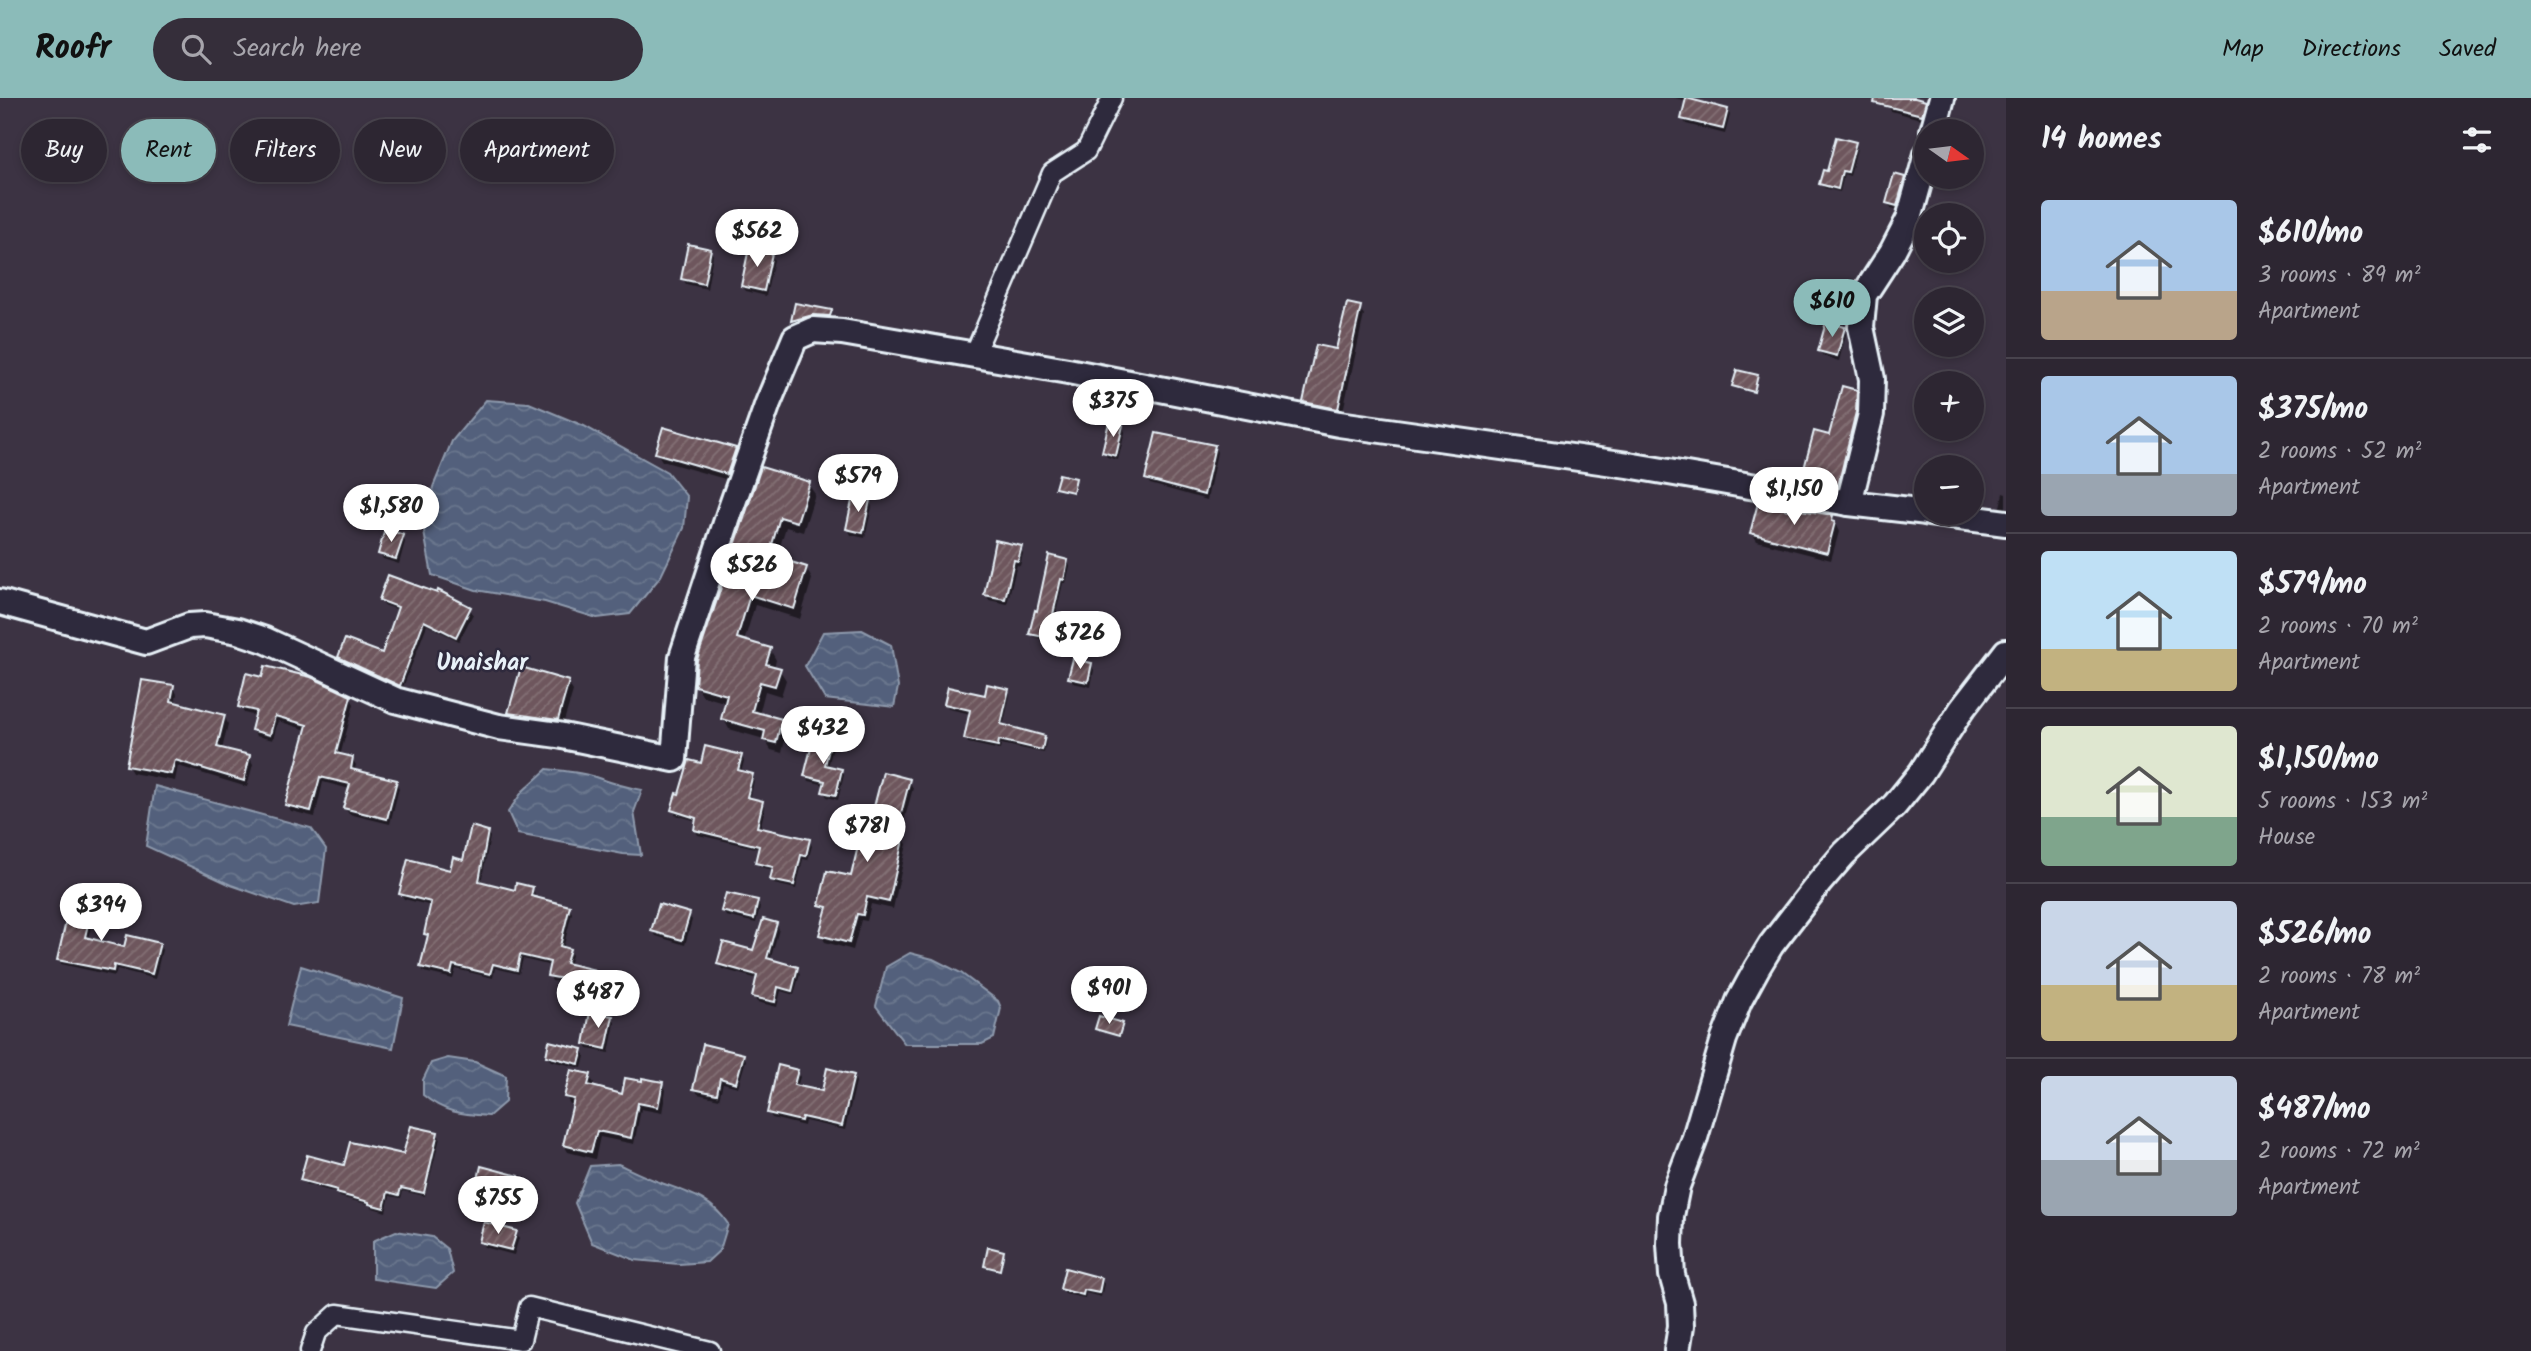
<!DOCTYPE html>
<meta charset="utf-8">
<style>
body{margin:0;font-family:Kalam,sans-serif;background:#352e3a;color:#f1f3f6;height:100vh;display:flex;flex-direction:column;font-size:26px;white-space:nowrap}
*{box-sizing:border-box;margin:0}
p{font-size:23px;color:#a7a5ac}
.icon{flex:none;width:38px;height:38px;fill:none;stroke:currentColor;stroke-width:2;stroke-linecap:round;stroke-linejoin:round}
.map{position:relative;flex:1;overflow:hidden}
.side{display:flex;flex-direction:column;background:#2d2632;width:525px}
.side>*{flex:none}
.banner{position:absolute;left:21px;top:21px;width:665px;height:63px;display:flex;gap:14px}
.needle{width:46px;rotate:104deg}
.controls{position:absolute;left:1914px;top:21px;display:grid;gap:14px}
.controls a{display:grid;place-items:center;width:70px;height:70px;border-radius:50%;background:#2d2632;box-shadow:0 4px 10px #0003,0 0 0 2px #48434d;font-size:35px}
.price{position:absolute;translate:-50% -60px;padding:0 16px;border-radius:24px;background:#fff;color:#222;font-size:23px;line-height:46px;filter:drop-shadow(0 2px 4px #0008)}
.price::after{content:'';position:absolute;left:50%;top:42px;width:21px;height:16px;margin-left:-10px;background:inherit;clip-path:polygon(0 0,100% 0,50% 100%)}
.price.selected{background:#8bbbb9;color:#111}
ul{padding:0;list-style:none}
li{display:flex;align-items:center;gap:21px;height:175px;padding:0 35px}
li+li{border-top:2px solid #48434d}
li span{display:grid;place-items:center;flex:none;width:196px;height:140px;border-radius:7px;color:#555}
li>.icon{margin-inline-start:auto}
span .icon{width:84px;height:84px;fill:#fffc;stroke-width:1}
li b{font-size:30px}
h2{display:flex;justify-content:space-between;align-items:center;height:84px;padding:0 35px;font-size:30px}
.pill{padding:0 24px;border-radius:32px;background:#2d2632;box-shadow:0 4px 10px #0003,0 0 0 2px #48434d;font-size:24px;line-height:63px}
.pill.selected{background:#8bbbb9;color:#111}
header{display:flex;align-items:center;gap:42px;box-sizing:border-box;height:98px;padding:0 35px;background:#8bbbb9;color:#111}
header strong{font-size:33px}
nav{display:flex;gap:38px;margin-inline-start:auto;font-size:24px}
.search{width:490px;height:63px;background:#352e3a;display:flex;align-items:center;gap:18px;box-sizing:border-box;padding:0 24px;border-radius:38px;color:#a7a5ac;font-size:26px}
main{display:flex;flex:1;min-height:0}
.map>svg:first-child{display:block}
.water{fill:url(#water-waves);stroke:#8e9aad;stroke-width:2}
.shadow{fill:#0007}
.building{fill:url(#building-hatch);stroke:#e8f1f8;stroke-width:2}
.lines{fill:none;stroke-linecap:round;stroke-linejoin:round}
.street-casing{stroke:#e8f1f8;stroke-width:23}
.secondary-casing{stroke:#e8f1f8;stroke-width:30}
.street{stroke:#2f2a3d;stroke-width:18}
.secondary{stroke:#2f2a3d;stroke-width:24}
.labels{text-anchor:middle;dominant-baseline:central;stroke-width:5;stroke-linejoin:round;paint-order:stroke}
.quarter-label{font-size:24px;font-weight:bold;fill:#e8f1f8;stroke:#2f2a3d}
</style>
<header>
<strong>Roofr</strong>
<div class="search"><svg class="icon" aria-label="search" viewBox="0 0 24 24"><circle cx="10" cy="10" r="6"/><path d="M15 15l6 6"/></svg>Search here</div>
<nav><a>Map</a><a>Directions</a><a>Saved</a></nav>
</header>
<main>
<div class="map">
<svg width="2006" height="1253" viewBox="0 0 2006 1253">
<defs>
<pattern id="water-waves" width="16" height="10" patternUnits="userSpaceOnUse" patternTransform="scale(1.75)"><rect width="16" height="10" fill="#52607b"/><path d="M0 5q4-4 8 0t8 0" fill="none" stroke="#6b778e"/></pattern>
<pattern id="building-hatch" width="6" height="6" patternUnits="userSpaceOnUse" patternTransform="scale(1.75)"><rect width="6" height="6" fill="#6e575d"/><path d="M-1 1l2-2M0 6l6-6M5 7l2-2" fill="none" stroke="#837075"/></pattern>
</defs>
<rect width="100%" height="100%" fill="#3c3343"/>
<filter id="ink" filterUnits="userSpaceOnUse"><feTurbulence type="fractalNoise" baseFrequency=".0143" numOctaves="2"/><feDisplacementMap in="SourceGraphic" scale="14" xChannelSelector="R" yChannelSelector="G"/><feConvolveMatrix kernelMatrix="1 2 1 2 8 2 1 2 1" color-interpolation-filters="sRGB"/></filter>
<g filter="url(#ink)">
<!-- water -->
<g class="water">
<polygon points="486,302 529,305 584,328 667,374 687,399 684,430 661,478 630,516 597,520 545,504 476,492 432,477 424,434 433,389 452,343"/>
<polygon points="862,532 891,547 898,589 894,609 825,601 805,568 823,534"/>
<path d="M547,671C564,673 582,674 598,680C615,686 624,689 642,692L634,714L641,757L623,756L518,736L508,714L523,693Z"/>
<polygon points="155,688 311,730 326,751 319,805 294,809 231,787 146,748"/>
<polygon points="910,855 933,861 961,875 998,903 1001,910 994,940 982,946 905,946 876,908 886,869"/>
<polygon points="301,868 403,900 393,950 286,928"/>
<path d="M448,960L475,964L506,978L505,1004L489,1018C461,1016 445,1015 423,997V982L431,965Z"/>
<path d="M618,1066C631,1072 645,1079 659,1084C686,1094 712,1100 728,1126L720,1152L707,1164L679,1166L635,1162L592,1145L575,1105L590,1068Z"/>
<polygon points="396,1133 432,1139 447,1151 453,1175 436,1190 373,1181 373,1143"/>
</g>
<!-- shadow -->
<g class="shadow">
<polygon points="1675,0 1688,0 1687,2 1727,12 1730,17 1725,36 1686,26 1683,21 1687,3"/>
<polygon points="1890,0 1908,0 1925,4 1928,10 1924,22 1891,13 1888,8"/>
<polygon points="1855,45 1857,50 1850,78 1844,76 1840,94 1824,90 1821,85 1828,75"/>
<polygon points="1904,80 1907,85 1900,112 1891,110 1888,105"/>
<polygon points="710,152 713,157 707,191 686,186 683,181"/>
<polygon points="770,156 774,162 766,198 746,193 742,188"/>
<polygon points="797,207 831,214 833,223 796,228 793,223"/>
<polygon points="1359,210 1364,217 1342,318 1309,311 1305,304 1337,253"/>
<polygon points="1843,230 1846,236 1839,263 1823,258 1820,253"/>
<polygon points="1757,279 1755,295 1734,288"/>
<polygon points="1856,294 1860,301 1859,322 1842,395 1807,389 1803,381"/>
<polygon points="1122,329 1125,334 1118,362 1107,359 1104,354"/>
<polygon points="1214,349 1217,354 1207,402 1150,386 1147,381"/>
<polygon points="735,352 740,360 732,383 662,363 657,355"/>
<polygon points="762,372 808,386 815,396 803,434 786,429 776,461 806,470 812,481 800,521 755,507 744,544 770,551 776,562 774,570 779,571 786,582 781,598 765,593 759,617 781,622 787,633 782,655 771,652 764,641 729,631 723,620 727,605 703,598 696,587"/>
<polygon points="1075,382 1073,396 1057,390"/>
<polygon points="2003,395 2006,396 2006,415 2000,409"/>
<polygon points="869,403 872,409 865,440 851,437 848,431"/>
<polygon points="1794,415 1832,419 1839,434 1831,462 1757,443 1752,435"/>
<polygon points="402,438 405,444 399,466 383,461 380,456"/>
<polygon points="1020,450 1023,455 1020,468 1017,467 1007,506 989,502 986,496"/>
<polygon points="1067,463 1070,468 1066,485 1063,485 1054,524 1056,528 1052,544 1034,539 1031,535 1039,515"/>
<polygon points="381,502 470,511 473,516 459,543 427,527 402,592 343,565 340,559 383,557 399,512 384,507"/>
<polygon points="1091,567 1094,572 1091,589 1073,585 1070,579"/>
<polygon points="568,585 573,593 562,630 514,623 510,615"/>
<polygon points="173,588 177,596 175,606 224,618 228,626 222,652 249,659 253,666 247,689 178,668 175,683 132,675 128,668"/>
<polygon points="1008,592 1010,597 1003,629 1044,639 1046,644 1044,655 1001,646 1000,652 968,645 966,640 971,616 949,611 946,606"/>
<polygon points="350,599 354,606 340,658 352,661 356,667 354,674 396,684 399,690 390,726 349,716 345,710 350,691 323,684 315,719 291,713 287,707 307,632 278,623 273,642 256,638 253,631 256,618 244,615 240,608"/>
<polygon points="830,644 833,649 828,669 841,672 844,677 838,702 827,699 824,694 825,687 809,683 806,678"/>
<polygon points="741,658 744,663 741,675 752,677 754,682 750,702 762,705 765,710 760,732 809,743 812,748 808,762 803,761 796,791 774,786 772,781 774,772 760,769 757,764 760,751 698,737 695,732 697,723 676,717 673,712 680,698 703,667"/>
<polygon points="909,683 913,690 900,738 907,746 893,811 871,806 867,823 861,822 853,852 825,844 821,837 827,814 821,806 853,781 870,731"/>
<polygon points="487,734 490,739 481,785 516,794 532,791 535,796 534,800 569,810 572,815 563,851 569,852 572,857 569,868 594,873 597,879 594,890 552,883 549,877 551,868 523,861 519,876 495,870 493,880 456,871 453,881 424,874 421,869 429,840 426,836 432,808 404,801 401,796 451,774 464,764"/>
<polygon points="93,802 96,808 88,841 125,851 159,847 162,852 155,881 117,871 115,878 61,866 58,861 69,820 65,814"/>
<polygon points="757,804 760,809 756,825 726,818 723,813"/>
<polygon points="689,817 692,822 685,847 656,838 653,833"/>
<polygon points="776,826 779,831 770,863 797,871 800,876 794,897 781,893 777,909 757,904 754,899 758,881 722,871 719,866 755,854"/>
<polygon points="612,919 615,925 609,955 588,951 585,946"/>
<polygon points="1122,926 1120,940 1097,931"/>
<polygon points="582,952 585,958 582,970 551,963 547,958"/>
<polygon points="743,957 746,962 738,989 723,985 719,1001 698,996 695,991"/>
<polygon points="797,973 800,979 797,989 823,995 853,978 856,984 845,1032 805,1023 804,1028 772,1020 769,1015"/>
<polygon points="589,978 594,985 592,990 623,998 662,985 666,992 662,1015 641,1011 634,1046 600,1039 595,1061 568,1054 564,1047 574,1007 570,1006 566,999"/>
<polygon points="437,1036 440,1040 425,1098 403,1093 401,1100 390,1098 386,1114 373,1110 371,1107 340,1099 337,1095 305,1086 302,1082 346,1069 405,1058"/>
<polygon points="517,1079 521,1084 516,1104 481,1095 477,1090"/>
<polygon points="515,1135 519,1140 514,1157 484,1149 481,1144"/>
<polygon points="1003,1154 1001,1173 987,1170 985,1168"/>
<polygon points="1101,1181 1104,1186 1101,1199 1086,1195 1085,1200 1065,1196 1062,1191"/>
</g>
<!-- building -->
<g class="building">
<polygon points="1686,0 1728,11 1723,31 1681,21"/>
<polygon points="1875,0 1915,0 1926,3 1922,17 1874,5"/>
<polygon points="1836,39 1856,44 1848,74 1842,73 1838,91 1819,86 1823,72 1827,73"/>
<polygon points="1894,76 1905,79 1897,108 1886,105"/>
<polygon points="688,146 711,151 704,186 681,181"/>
<polygon points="749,150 772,155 764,193 741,188"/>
<polygon points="795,205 832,212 830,218 813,217 791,223"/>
<polygon points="1347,205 1361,208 1338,311 1303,304 1316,247 1336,251"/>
<polygon points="1826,224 1845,229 1837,258 1818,253"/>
<polygon points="1737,272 1758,277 1754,294 1732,288"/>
<polygon points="1842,288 1857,292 1856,314 1838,388 1801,382 1814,333 1829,337"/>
<polygon points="1109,324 1123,327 1116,358 1102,354"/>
<polygon points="663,329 736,350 727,376 655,355"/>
<polygon points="1156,335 1215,347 1204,397 1145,381"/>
<polygon points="761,369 810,384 797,424 780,419 769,457 807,469 794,511 750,497 737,540 771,550 766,566 781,570 775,588 760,584 752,613 782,621 776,645 763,642 765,633 721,621 727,597 695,588 697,562"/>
<polygon points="1059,376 1076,380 1073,394 1055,390"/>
<polygon points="853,398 870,402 863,435 846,431"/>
<polygon points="1758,405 1793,413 1794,411 1833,417 1832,423 1835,424 1827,455 1750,435"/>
<polygon points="385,431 404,437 396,461 378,456"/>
<polygon points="995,442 1022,448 1018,463 1014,462 1005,501 984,497"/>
<polygon points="1049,457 1068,462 1064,482 1061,481 1052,521 1054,522 1050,540 1029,536 1035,512 1037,513"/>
<polygon points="388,477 437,495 438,492 471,509 456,539 424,523 400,588 338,559 345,541 382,555 398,509 379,502"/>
<polygon points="1073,561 1092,565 1088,584 1068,580"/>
<polygon points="265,568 311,579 351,598 336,655 353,659 351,671 397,682 387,721 343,710 350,686 320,679 311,713 285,707 307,627 275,618 270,637 251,632 256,613 238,609 246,575 262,579"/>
<polygon points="521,569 569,583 558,622 508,615"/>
<polygon points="142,582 174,587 171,603 225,617 217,649 250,657 244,683 175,662 171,676 126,668"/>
<polygon points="987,586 1009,591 1001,626 1045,638 1042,652 999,642 998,648 964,641 970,612 944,606 948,589 985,597"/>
<polygon points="814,638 831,643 825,667 842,671 836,697 822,694 825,683 804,678"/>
<polygon points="705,648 742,657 738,672 753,676 747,699 763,703 757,729 810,741 806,758 801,757 794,787 770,782 773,769 755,765 759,748 694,732 696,720 671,712 676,695 679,696 689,662 701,665"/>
<polygon points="883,674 910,681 896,735 904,737 889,804 867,799 863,817 857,816 849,845 819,837 827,809 819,807 827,773 851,778 863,727 869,728"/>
<polygon points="471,728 488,733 479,783 515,792 516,785 533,789 531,798 570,808 560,848 570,851 566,865 595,872 591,886 547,878 550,864 520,857 517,872 493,866 490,876 453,867 451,876 420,869 428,837 424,836 431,804 399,796 408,761 450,772 453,759 463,762"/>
<polygon points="68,794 94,801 85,839 124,849 127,837 160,845 152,876 114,867 113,873 57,862 68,815 63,814"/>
<polygon points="726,795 758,802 754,821 721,813"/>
<polygon points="659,806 690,815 682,842 651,833"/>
<polygon points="763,821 777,825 767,860 798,869 792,893 778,889 775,904 752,899 757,877 717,866 723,844 753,852"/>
<polygon points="590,914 613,918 606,951 584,946"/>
<polygon points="1099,918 1123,925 1119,938 1095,931"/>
<polygon points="549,943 583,951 579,966 546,958"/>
<polygon points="703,946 744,956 736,985 720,980 717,996 693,991"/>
<polygon points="778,967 798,972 794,987 822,993 827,970 854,977 842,1028 802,1019 801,1023 767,1015"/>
<polygon points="571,972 591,976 588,987 622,996 625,980 642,983 642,980 663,984 658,1009 638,1005 631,1040 597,1033 591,1054 563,1047 574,1001 564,999"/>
<polygon points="411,1028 438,1034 424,1095 401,1090 399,1097 388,1094 384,1110 369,1106 369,1104 336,1095 337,1092 300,1082 307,1057 344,1067 350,1044 403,1056"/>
<polygon points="481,1068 519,1078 513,1099 476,1090"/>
<polygon points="484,1124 517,1133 511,1152 479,1144"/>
<polygon points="988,1149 1004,1153 1000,1172 984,1168"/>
<polygon points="1065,1170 1102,1180 1099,1195 1084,1192 1083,1197 1060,1191"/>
</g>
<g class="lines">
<defs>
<g id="street">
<polyline points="974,257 1052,75 1086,53 1112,0"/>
<polyline points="310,1253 316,1235 337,1216 521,1242 529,1209 710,1253"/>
</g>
<g id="secondary">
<polyline points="1933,33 1942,0"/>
<polyline points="1849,405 1871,316 1872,281 1861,229 1864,197 1892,154 1909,121 1927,56"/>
<polyline points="1929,415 2006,425"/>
<polyline points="0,504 146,544 189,528 205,527 238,533 265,542 395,602 499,629 558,637 674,661 682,559 730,413 768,305 795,240 813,232 842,234 1068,273 1339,326 1628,367 1849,405 1927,414"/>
<polyline points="1677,1253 1681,1228 1680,1205 1672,1177 1670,1146 1671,1118 1677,1088 1694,1043 1724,941 1739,903 1757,870 1771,847 1819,785 1844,756 1895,707 1921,675 1962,611 2006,554"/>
</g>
</defs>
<!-- street casing -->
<use href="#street" class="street-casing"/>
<!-- secondary casing -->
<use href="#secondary" class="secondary-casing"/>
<!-- street -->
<use href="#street" class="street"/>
<!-- secondary -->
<use href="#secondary" class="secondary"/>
</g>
</g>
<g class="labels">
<!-- quarter labels -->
<g class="quarter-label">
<text x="482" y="565">Unaishar</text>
</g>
</g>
</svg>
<div class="controls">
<a><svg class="needle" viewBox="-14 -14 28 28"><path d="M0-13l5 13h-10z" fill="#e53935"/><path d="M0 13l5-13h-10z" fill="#a7a5ac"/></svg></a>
<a><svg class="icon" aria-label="locate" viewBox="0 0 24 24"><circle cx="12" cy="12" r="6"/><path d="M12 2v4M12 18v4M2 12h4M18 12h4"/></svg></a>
<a><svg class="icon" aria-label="layers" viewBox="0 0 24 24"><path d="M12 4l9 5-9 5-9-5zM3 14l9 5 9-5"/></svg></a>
<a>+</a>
<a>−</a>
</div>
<b class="price" style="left:757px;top:171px">$562</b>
<b class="price selected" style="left:1832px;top:241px">$610</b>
<b class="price" style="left:1113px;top:341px">$375</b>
<b class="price" style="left:858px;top:416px">$579</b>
<b class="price" style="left:1794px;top:429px">$1,150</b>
<b class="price" style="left:391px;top:446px">$1,580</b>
<b class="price" style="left:752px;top:505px">$526</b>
<b class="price" style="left:1080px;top:573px">$726</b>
<b class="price" style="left:823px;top:668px">$432</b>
<b class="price" style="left:867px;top:766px">$781</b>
<b class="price" style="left:101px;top:845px">$394</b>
<b class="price" style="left:1109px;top:928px">$901</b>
<b class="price" style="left:598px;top:932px">$487</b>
<b class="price" style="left:498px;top:1138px">$755</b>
<div class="banner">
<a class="pill">Buy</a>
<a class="pill selected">Rent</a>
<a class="pill">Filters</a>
<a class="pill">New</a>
<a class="pill">Apartment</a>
</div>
</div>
<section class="side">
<h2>14 homes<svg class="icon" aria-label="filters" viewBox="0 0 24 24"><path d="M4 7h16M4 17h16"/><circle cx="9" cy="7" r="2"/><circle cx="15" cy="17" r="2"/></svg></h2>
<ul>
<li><span style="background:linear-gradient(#a9c7e8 65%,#b9a48a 0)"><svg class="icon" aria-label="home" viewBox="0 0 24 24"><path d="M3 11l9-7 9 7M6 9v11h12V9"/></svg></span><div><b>$610/mo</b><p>3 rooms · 89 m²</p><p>Apartment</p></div></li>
<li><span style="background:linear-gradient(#a9c7e8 70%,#9aa5b1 0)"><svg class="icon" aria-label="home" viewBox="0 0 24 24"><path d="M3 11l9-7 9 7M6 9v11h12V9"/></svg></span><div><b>$375/mo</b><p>2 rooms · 52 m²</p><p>Apartment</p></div></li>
<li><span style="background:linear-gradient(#bfe0f5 70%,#c2b280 0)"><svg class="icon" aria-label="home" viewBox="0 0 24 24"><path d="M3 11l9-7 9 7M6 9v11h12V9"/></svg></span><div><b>$579/mo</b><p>2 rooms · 70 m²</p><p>Apartment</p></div></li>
<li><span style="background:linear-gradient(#dfe7d0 65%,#7fa58c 0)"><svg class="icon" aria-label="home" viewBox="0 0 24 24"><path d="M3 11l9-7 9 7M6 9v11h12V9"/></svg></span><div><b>$1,150/mo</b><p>5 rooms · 153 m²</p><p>House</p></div></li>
<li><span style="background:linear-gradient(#c9d6e8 60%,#c2b280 0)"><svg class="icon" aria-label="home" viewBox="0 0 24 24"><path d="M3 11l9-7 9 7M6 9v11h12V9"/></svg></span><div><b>$526/mo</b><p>2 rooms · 78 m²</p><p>Apartment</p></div></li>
<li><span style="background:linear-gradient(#c9d6e8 60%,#9aa5b1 0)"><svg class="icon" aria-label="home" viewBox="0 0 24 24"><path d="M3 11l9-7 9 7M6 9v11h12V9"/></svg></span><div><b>$487/mo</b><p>2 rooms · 72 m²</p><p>Apartment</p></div></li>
</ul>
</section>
</main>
